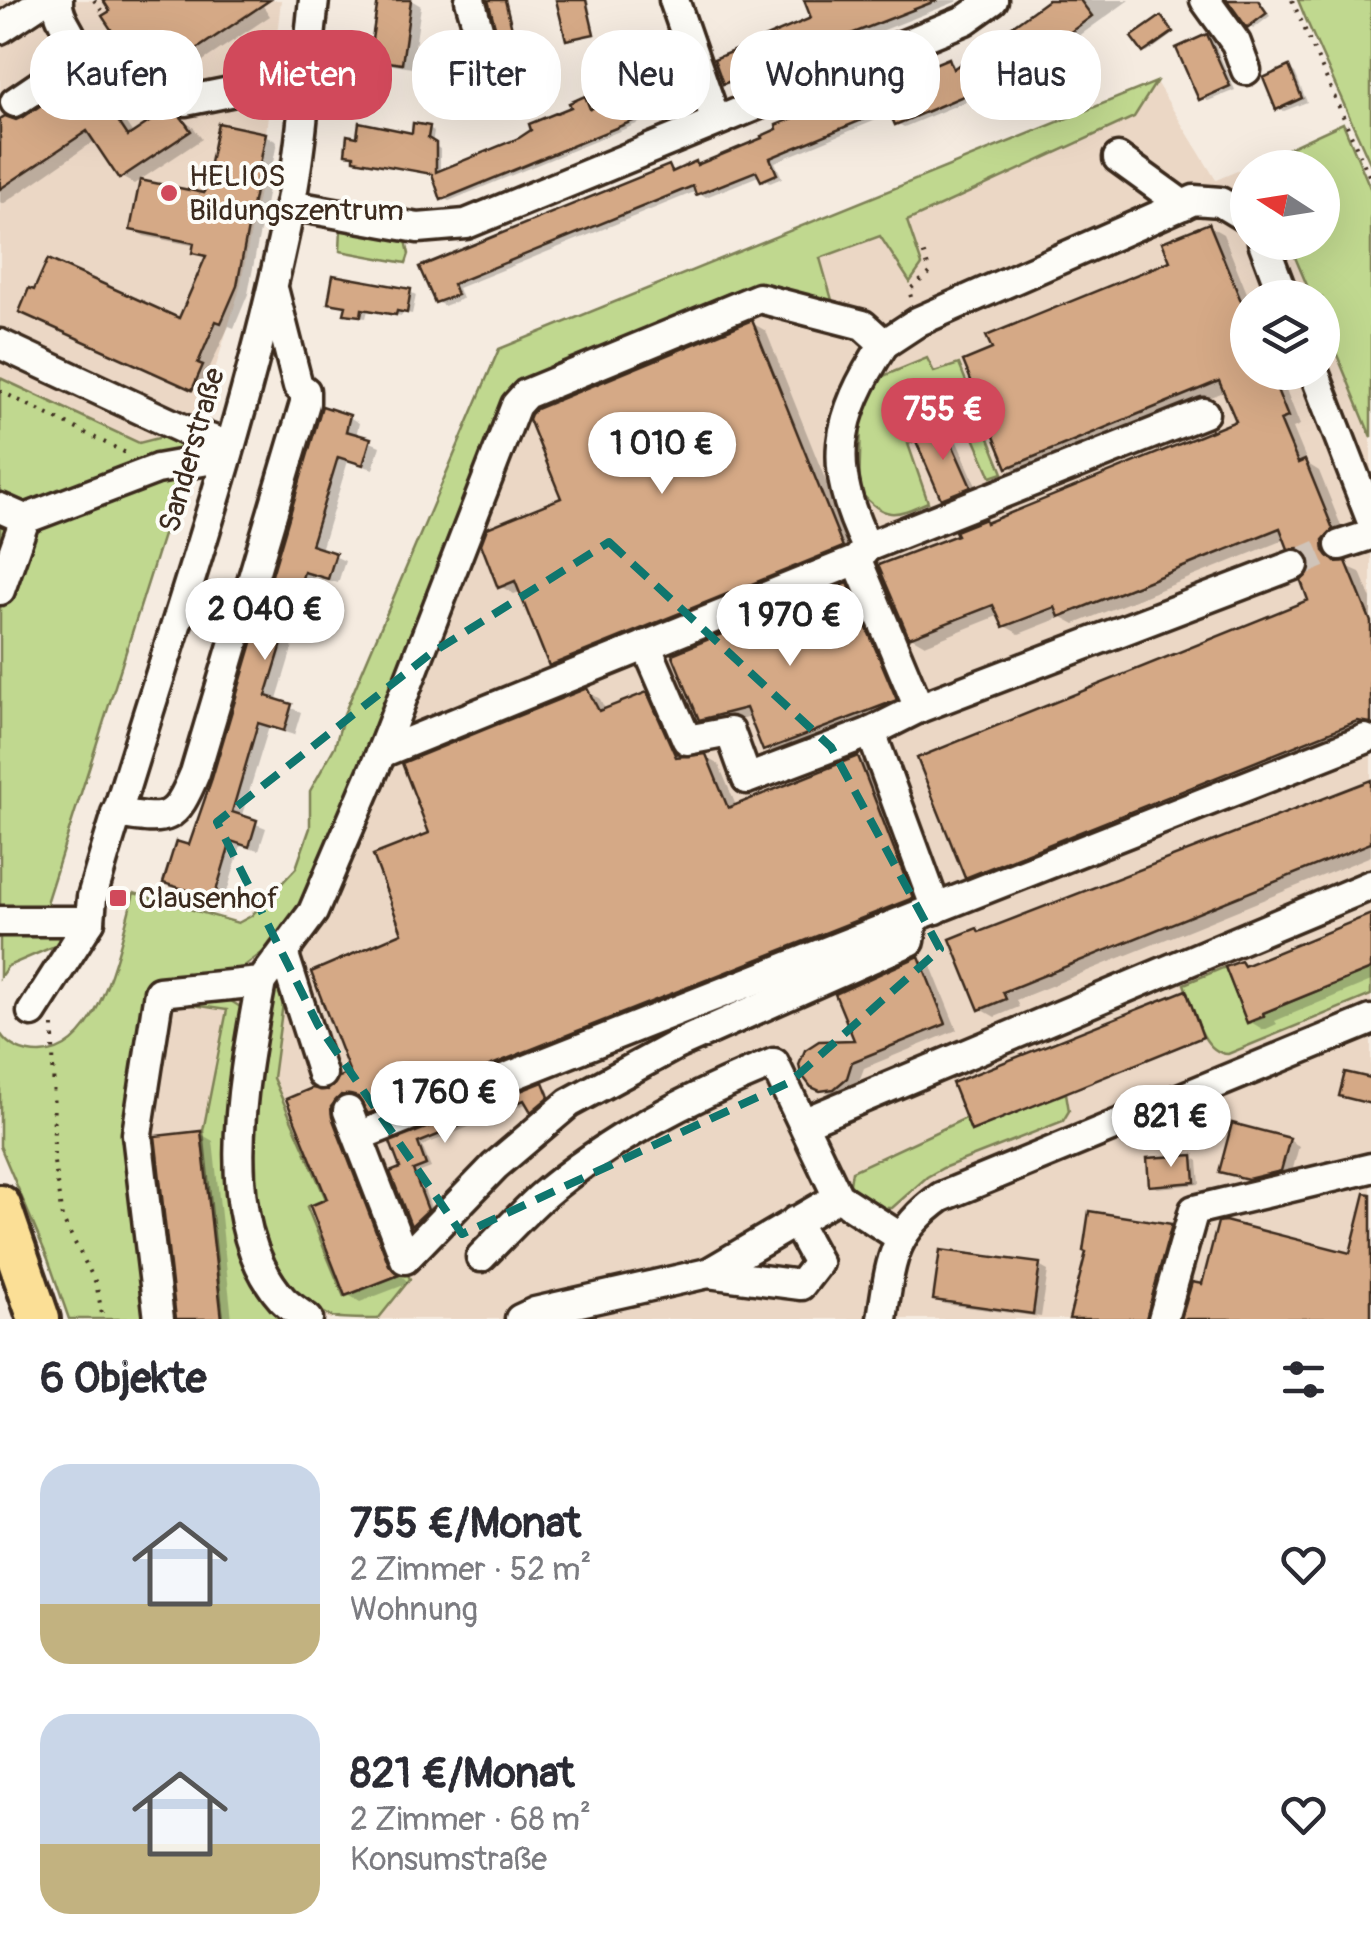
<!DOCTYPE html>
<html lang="de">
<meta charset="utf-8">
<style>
body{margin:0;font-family:Pangolin,sans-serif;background:#f2f2f3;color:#2b2b33;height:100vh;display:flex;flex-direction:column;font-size:38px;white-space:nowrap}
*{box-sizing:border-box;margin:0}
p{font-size:32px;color:#7c7c81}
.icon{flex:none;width:55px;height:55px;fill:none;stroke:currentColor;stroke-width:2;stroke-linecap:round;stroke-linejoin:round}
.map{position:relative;height:1319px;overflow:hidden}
.drawer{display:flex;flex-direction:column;background:#fff;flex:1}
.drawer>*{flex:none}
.guide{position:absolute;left:30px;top:30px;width:1312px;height:90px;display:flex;gap:20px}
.needle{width:65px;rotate:282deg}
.fabs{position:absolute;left:1230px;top:150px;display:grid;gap:20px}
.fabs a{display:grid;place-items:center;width:110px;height:110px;border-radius:50%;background:#fff;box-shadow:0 10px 40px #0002;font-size:50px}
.price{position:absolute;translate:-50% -85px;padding:0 22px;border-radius:35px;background:#fff;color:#222;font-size:32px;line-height:65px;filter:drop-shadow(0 2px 5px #0008)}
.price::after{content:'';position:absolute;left:50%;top:60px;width:30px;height:22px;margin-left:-15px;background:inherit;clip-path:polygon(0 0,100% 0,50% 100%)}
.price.current{background:#d1495b;color:#fff}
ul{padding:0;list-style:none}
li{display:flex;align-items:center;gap:30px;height:250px;padding:0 40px}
li span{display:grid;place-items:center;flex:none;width:280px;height:200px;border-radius:30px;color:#555}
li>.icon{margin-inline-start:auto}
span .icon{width:120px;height:120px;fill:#fffc;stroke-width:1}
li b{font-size:42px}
h2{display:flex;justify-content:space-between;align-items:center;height:120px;padding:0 40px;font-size:42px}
.pill{padding:0 35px;border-radius:40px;background:#fff;box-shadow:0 10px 40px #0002;font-size:35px;line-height:90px}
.pill.current{background:#d1495b;color:#fff}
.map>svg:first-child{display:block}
.built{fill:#ebd7c5}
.green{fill:#c0d88f;stroke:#7e8156;stroke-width:2.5}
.shadow{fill:#0003}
.building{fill:#d5a986;stroke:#3b2a1e;stroke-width:2.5}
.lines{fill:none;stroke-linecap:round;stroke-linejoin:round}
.minor-tunnel{stroke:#d0c4b9;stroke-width:28;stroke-dasharray:28 14;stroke-linecap:butt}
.minor-casing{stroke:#3b2a1e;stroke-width:35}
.highway-casing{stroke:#3b2a1e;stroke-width:48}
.path{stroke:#3b2a1e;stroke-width:4;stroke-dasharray:2.5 8;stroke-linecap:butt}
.minor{stroke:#fdfcf7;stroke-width:28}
.highway{stroke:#fbdf96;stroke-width:40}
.marked{fill:none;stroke:#0f766e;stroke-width:8;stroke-dasharray:20 12;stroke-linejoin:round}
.poi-dot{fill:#d1495b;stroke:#fdfcf7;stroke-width:4}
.labels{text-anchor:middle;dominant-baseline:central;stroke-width:8;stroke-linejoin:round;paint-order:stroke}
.poi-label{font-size:30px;fill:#3b2a1e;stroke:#fdfcf7;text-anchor:start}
.street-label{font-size:30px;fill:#3b2a1e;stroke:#fdfcf7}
</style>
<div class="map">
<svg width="1371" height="1319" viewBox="0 0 1371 1319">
<rect width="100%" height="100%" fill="#f5ebe0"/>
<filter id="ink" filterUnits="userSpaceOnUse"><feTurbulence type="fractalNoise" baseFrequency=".01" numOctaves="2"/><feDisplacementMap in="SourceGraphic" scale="20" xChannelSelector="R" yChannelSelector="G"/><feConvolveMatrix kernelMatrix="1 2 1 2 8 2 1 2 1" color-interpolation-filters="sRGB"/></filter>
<g filter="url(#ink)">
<!-- built -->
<g class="built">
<polygon points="0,0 281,0 260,186 240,288 191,447 166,436 139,443 0,378"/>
<polygon points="1156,82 1216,180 1256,163 1258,167 1248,168 1248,242 1289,243 1312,297 1248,298 1248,372 1322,372 1323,321 1371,437 1371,1319 146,1319 122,1128 146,984 231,976 302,903 520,381 746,286 833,306 819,258 881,235 911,282 922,265 907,221 1134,117"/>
</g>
<!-- green -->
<g class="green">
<polygon points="1298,0 1371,0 1371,165 1305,17"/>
<path d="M1156,82L1134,117L907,221L922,265L910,282L880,236L820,258L834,307L746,286L520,381L302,903L270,947L231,976L146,984L122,1128L146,1319H69L48,1259L0,1146V1033C9,1047 24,1053 40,1053C102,1053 120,940 134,893L238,923L251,916L296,868L310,828V791L335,746L344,714L499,349Z"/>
<polygon points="1343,123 1371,190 1371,437 1323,321 1322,298 1312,297 1289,243 1322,242 1322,168 1258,167 1256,163"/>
<polygon points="341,228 406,240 409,254 406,263 340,251"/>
<path d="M927,358L934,372L959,364L1003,473L991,477L965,417L908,444L928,502C893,517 886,520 859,491L861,421L876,379Z"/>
<polygon points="0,378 139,443 166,436 191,447 47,900 61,931 57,945 8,966 0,977"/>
<path d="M1225,967L1248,1023L1264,1017L1263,1013L1371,969V995L1228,1054C1201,1053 1193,1007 1184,984Z"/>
<path d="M275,986L285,988L273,1078L326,1199L307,1207L344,1297L407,1272L410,1279L378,1319C364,1319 344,1319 332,1317C223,1266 252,1079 275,986Z"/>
<path d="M223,996L242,1008C234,1057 233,1105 232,1155C232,1185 229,1218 238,1247C247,1275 264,1299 284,1319H223L203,1131L227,1010L180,1003Z"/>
<path d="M1066,1093L1069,1111L1063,1121L943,1168L927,1177L892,1208C874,1209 860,1198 850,1184L852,1171L966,1118L972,1130Z"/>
</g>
<!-- shadow -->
<g class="shadow">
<polygon points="106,0 259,0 270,16 170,83 156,75 150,65 134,59"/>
<polygon points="380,0 411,0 421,6 412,68 382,63 372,58"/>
<polygon points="490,0 506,0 524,74 513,78"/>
<polygon points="559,0 588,0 595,34 568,39"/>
<polygon points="807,0 957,0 958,1 736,88 725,82 815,20"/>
<polygon points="1052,0 1129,0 1001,92 996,89 904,127 897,123 893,113 775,162 782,178 770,183 761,175 706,197 697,191 458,288 462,299 444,306 437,302 423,268 669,168 676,173 700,167 949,61 958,69"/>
<polygon points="1229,0 1258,0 1270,16 1253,29"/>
<polygon points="1164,20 1173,34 1147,53 1145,51"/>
<polygon points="1206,37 1213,40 1235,90 1208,101 1201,98"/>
<polygon points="672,68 678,71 688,97 680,100 683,105 449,201 443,198 434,174 362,161 347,152 414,136 429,128 434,131 432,144 440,149 440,173 520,140 585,99 593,110 655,85"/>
<polygon points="1289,69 1295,73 1307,102 1284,111 1278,108"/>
<polygon points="87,77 100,84 134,135 170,111 194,128 202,139 134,184 121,177 96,140 3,204 0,202 0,134"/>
<polygon points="265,135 277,142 248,294 234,328 229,326 208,371 213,374 204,394 34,318 180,321 208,259 195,252 196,246 144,236 132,229 206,196"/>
<polygon points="1209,226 1223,234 1249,298 1248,372 1279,372 1300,425 1293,428 1308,464 1319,471 1346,538 1337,549 1337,562 1360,572 1371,599 1371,728 981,885 967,876 1312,601 1313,559 1290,547 1286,539 1075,624 1062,617 1019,634 1005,626 1000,615 925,645 911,637 960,536 984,522 989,524 1239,422 1226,391 1023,474 1009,466 1174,262"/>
<polygon points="410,292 416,295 412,314 403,312 402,316 368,310 366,318 352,316 347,313 348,307 331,301"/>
<polygon points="752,323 766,331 855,554 565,672 551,664 522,591 514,594 500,586 564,500"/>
<polygon points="349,417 359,423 356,436 380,446 373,469 348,461 321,550 345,561 338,583 314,576 276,702 301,712 294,735 269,727 241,818 266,828 259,850 241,845 224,902 176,888 166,882 191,848"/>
<polygon points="944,429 954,435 979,492 953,503 943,497"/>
<polygon points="847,586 861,594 909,707 779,757 765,749 752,717 715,726 701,718"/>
<polygon points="587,691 600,699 606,711 647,695 660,703 685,759 705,757 719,765 737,808 858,758 871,766 925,906 383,1120 370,1112 364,1101 348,1106 344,1126 401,1275 409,1283 360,1302 347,1294 331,1201 329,1093 354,1074 405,935 433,834"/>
<polygon points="1371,782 1371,856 1016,1000 1019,1007 995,1017 981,1009 981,934"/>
<polygon points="1371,917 1371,981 1275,1021 1277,1024 1264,1030 1249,1021 1241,963 1247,967"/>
<polygon points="918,959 931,966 957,1030 864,1068 858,1084 846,1095 835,1096 807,1080 857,1043"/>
<polygon points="1185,992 1204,1038 973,1129"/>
<polygon points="542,1085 550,1093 531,1108 528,1103 422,1146 431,1168 418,1173 433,1213 418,1227 413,1224 403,1169 394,1144"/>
<polygon points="201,1134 213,1141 232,1319 179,1319"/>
<polygon points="1289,1140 1299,1146 1291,1176 1260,1184 1222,1170"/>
<polygon points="1192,1157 1198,1161 1200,1184 1157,1188 1151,1184"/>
<polygon points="1171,1226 1184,1234 1160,1319 1072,1319"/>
<polygon points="1039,1266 1048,1271 1041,1317 944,1304 935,1299"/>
</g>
<!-- building -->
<g class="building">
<polygon points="103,0 270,0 155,77 140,55 132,61 102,16 110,11"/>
<polygon points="378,0 411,0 402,64 369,59"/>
<polygon points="488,0 505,0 523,73 509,79"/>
<polygon points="556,0 586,0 594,34 566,40"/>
<polygon points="804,0 938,0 723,84 714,59 811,18"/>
<polygon points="1048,0 1080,0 1092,16 993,90 989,85 895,125 888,109 770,158 777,174 761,181 756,171 696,195 693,186 453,284 457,295 435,303 419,267 669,165 672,172 696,161 697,165 762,138 761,136 777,129 776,125 861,91 862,94 949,58 953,69"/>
<polygon points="1227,0 1258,0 1267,13 1247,28"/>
<polygon points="1161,16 1173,32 1143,53 1131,37"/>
<polygon points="1207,34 1230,86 1199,100 1176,48"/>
<polygon points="666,66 673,66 684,94 677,97 679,102 441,200 432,174 354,160 354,155 345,154 347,135 357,137 359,122 412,133 413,123 430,126 428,138 436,143 436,172 519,138 531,130 529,124 571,107 569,103 585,96 590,109 652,83 648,73"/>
<polygon points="1289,66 1302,98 1276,110 1263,78"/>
<polygon points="87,74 128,136 170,108 182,118 191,131 119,179 87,131 0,189 0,119 5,116 16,120 25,116"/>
<polygon points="218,123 266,133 237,286 221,323 216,321 198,363 203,365 192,390 19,312 29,288 34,290 48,259 179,318 206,256 192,253 194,243 130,230 140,180 204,193"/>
<polygon points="1209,223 1248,318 1248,372 1270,372 1288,417 1280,420 1298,463 1305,460 1333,529 1323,540 1324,551 1335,562 1346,561 1371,622 1371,723 1357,721 965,878 917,758 1308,600 1301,581 1311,569 1310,558 1298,548 1288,549 1280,528 1059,617 1055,607 1003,627 993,605 909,638 878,565 957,535 955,531 985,519 986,523 1236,421 1219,381 1007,468 963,361 992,349 986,336 1170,261 1162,242"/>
<polygon points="333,275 411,289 407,313 397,311 396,315 362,309 361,316 344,314 346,306 328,303"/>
<polygon points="752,320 843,547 549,666 515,581 498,588 481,544 487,528 561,498 529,419 531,414 536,409"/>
<polygon points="322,406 350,415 346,431 371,438 363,465 338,457 311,545 336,553 328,579 304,572 266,696 292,704 284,731 258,723 232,812 257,820 249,847 231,841 214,898 163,883 176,841 189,845 212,778"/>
<polygon points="944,426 971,487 941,499 915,439"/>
<polygon points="848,583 897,700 763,751 746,708 699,720 672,654"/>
<polygon points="587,688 599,711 647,692 676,757 706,754 728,808 858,756 913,898 368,1114 358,1097 341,1095 331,1107 332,1117 389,1265 399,1275 345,1296 310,1206 327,1199 286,1099 312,1088 328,1090 339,1077 350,1073 311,972 402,933 373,855 429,833 402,763"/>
<polygon points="1371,780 1371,843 1003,992 1006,999 979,1010 950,939 977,928 979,932"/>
<polygon points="1371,914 1371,969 1263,1013 1264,1016 1247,1023 1225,967 1241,961 1244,966"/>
<polygon points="919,956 946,1024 852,1062 847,1078 834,1089 820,1091 811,1087 801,1074 799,1065 805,1050 819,1041 854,1040 835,994"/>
<polygon points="1186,990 1203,1037 971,1131 952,1083"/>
<polygon points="1345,1072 1371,1078 1371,1104 1339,1096"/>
<polygon points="543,1082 549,1097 531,1112 524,1100 418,1143 426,1165 413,1170 428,1210 411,1226 390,1172 400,1168 390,1142"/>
<polygon points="1232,1123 1290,1138 1281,1171 1248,1179 1219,1172"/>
<polygon points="201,1131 222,1319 176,1319 155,1136"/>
<polygon points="1193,1155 1195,1182 1149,1186 1147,1158"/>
<polygon points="1365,1193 1371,1194 1371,1319 1181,1319 1192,1282 1202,1284 1218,1222 1225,1221 1350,1253"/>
<polygon points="1089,1211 1172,1224 1146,1319 1069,1319 1086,1252 1083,1251"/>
<polygon points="940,1250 1040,1263 1033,1314 933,1300"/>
</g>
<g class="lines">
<!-- minor-tunnel -->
<polyline class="minor-tunnel" points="1294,565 1340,545"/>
<defs>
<g id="minor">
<polyline points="470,0 492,78"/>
<polyline points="674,0 716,121"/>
<polyline points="1205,0 1236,43 1246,70"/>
<polyline points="0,29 44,0"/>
<polyline points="185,101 305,77"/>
<path d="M15,102L77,60C79,36 56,22 58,0"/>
<polyline points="1118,158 1183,205"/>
<polyline points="290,205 418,228 466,224 965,20 993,0"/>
<polyline points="1263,242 1284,298"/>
<polyline points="0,344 185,430 229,446"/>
<polyline points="1314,372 1371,519"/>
<polyline points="0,508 25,519"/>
<polyline points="1340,545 1371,535"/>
<path d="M867,547C827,465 835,419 884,344"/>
<polyline points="857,560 919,708"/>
<polyline points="0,590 25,519 157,469 225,457"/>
<polyline points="646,645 687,740 730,732 747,779 871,732 919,708 1294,565"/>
<polyline points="871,732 936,909"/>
<polyline points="381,753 857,560 867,547 1204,413"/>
<path d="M116,813C169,821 174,823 195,773L305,403V391L298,386L274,292"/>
<polyline points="0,921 90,921"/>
<polyline points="284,955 322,1074"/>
<path d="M261,982C244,1074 213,1223 283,1300C290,1307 300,1313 308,1319"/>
<path d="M32,1012L90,921L92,897C158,669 242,444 289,211C303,142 306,70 314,0"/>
<polyline points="348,1111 405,1259 495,1166 569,1103 676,1045 910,941 913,918"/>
<polyline points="803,1123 1371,885"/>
<polyline points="359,1136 1365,739"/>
<polyline points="795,1221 818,1263 801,1285 708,1273 838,1197"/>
<path d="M481,1257C501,1237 520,1216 541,1197C610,1138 690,1097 774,1063L838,1197L900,1237"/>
<polyline points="159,1319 137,1134 159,992 261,982 313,912 381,753 516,405 526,394 759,298 863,325 884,344 919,321 1194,200 1220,202 1248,219"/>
<polyline points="520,1319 535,1312 708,1273"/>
<path d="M882,1319C891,1261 891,1233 941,1197L1371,1020"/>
<polyline points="1163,1319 1194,1210 1371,1168"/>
</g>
<polyline id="highway" points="0,1206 39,1319"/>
</defs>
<!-- minor casing -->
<use href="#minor" class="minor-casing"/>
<!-- highway casing -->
<use href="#highway" class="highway-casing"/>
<!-- path -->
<g class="path">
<polyline points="94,0 104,14"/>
<polyline points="1292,0 1371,180"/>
<polyline points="98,71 107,83 117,76 124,84 161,94"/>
<polyline points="911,297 909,290 930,273 922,248"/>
<polyline points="0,391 126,453"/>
<polyline points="53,1026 54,1162 62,1218 96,1283 103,1319"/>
</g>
<!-- minor -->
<use href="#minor" class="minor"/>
<!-- highway -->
<use href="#highway" class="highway"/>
</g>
</g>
<!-- marked area -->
<path class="marked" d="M609,542L831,747L940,949L790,1082L462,1234L318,1025L217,822L430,654Z"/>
<!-- markers -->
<g class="poi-dot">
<circle cx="169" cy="193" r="10"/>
<rect x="108" y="888" width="20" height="20" rx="5"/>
</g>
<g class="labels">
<!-- poi labels -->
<g class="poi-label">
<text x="189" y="176">HELIOS<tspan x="189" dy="34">Bildungszentrum</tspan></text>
<text x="138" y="898">Clausenhof</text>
</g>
<!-- street labels -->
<g class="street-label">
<text transform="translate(192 450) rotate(-74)">Sanderstraße</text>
</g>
</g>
</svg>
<div class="fabs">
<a><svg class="needle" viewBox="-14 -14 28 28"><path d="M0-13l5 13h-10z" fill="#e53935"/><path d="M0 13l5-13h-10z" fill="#7c7c81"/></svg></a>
<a><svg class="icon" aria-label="layers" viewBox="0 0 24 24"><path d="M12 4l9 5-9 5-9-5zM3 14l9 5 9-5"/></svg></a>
</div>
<b class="price current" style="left:943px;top:463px">755 €</b>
<b class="price" style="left:662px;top:497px">1 010 €</b>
<b class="price" style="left:265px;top:663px">2 040 €</b>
<b class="price" style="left:790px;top:669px">1 970 €</b>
<b class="price" style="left:445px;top:1146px">1 760 €</b>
<b class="price" style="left:1171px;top:1170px">821 €</b>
<div class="guide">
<a class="pill">Kaufen</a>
<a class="pill current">Mieten</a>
<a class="pill">Filter</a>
<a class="pill">Neu</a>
<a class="pill">Wohnung</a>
<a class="pill">Haus</a>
</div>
</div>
<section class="drawer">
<h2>6 Objekte<svg class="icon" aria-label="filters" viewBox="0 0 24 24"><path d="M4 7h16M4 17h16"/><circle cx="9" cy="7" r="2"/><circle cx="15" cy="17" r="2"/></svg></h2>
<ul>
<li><span style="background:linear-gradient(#c9d6e8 70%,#c2b280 0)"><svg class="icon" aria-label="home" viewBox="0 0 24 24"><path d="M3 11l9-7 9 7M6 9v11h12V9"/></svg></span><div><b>755 €/Monat</b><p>2 Zimmer · 52 m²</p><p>Wohnung</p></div><svg class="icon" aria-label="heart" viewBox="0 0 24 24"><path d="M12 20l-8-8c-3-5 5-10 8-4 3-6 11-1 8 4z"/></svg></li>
<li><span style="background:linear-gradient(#c9d6e8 65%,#c2b280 0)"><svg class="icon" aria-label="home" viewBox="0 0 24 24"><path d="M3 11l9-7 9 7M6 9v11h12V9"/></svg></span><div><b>821 €/Monat</b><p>2 Zimmer · 68 m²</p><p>Konsumstraße</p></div><svg class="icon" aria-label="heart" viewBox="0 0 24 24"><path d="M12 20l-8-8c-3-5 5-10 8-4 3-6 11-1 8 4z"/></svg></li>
</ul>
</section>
